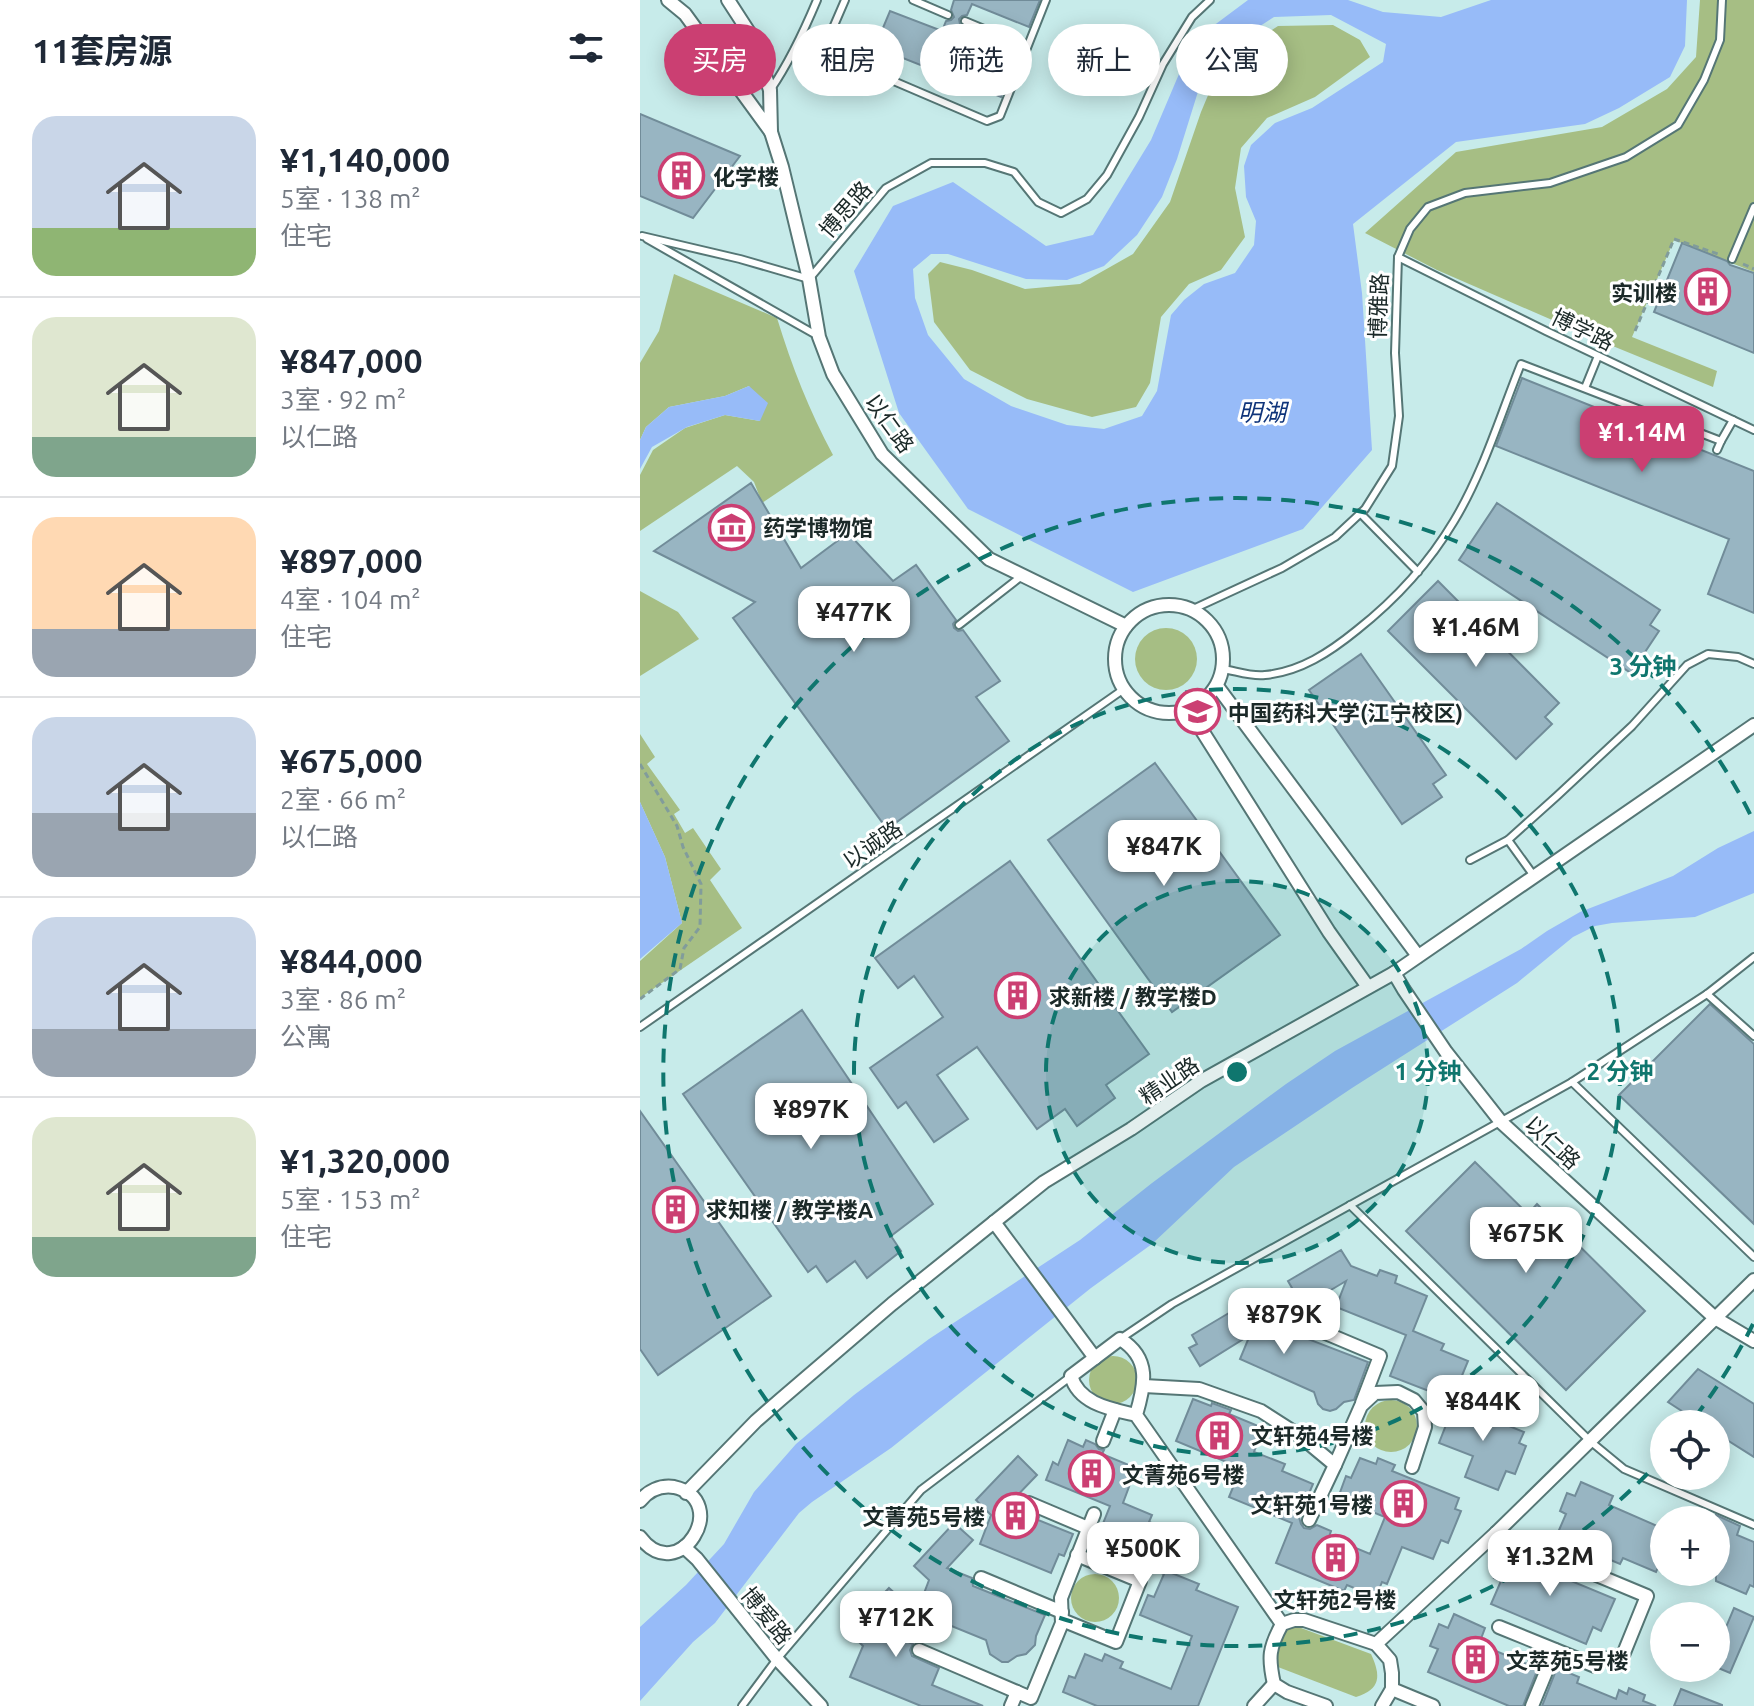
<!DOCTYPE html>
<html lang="zh">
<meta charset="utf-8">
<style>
body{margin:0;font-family:Ubuntu,"Noto Sans SC",sans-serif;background:#f6f6f7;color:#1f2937;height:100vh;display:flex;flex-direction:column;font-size:30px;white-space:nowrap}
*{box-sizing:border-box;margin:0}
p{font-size:26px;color:#747a83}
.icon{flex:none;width:44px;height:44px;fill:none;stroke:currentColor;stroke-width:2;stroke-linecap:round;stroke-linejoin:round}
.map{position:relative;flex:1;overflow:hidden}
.sheet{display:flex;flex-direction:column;background:#fff;width:640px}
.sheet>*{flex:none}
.banner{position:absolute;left:24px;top:24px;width:760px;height:72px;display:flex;gap:16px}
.tools{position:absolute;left:1010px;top:1410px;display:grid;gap:16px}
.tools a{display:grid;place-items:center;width:80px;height:80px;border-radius:50%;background:#fff;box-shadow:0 4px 20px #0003;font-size:40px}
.price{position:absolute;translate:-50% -68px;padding:0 18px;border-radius:16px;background:#fff;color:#222;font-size:26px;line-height:52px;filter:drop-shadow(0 2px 4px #0008)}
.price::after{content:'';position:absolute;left:50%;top:48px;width:24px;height:18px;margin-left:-12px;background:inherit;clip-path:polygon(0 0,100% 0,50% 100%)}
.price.active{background:#cb3f72;color:#fff}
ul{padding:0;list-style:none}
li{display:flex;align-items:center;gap:24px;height:200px;padding:0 32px}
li+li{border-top:2px solid #e0e1e3}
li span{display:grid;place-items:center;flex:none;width:224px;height:160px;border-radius:24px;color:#555}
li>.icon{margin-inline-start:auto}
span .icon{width:96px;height:96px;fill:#fffc;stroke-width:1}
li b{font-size:34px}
h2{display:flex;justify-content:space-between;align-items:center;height:96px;padding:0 32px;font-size:34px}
.pill{padding:0 28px;border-radius:36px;background:#fff;box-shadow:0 4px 20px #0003;font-size:28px;line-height:72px}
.pill.active{background:#cb3f72;color:#fff}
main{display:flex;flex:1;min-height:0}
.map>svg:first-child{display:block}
.green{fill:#a6be84}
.water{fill:#97bbf8;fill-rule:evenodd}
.building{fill:#98b5c2;stroke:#718c99;stroke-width:2}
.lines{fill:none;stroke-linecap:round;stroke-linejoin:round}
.service-casing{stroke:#557675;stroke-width:10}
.minor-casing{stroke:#557675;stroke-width:16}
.path{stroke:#819c9b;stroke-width:3;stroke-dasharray:6 4;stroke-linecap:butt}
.service{stroke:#fff;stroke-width:6}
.minor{stroke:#fff;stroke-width:12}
.ring{fill:none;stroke:#0f766e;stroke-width:4;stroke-dasharray:14 10}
.labels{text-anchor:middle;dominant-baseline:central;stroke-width:6;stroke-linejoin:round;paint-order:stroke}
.poi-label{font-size:22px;font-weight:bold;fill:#1b2928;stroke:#fff;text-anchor:start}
.street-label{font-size:22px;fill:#1b2928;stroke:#fff}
.water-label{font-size:24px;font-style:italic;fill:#0f347a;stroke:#fff}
.centre{fill:#0f766e;stroke:#fff;stroke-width:4}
.ring-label{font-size:24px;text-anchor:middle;font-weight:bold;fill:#0f766e;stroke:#fff;stroke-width:6;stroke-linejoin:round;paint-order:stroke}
</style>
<main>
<section class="sheet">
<h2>11套房源<svg class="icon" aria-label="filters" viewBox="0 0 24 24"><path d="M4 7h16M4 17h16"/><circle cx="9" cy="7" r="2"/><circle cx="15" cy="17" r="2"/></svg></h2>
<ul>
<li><span style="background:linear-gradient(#c9d6e8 70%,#8fb573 0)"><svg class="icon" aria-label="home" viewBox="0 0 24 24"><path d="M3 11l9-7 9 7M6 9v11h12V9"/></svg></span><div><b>¥1,140,000</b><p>5室 · 138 m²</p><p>住宅</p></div></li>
<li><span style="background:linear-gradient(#dfe7d0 75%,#7fa58c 0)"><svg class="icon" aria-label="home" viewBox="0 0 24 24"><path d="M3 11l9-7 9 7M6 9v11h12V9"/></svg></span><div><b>¥847,000</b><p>3室 · 92 m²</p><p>以仁路</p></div></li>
<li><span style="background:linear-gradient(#ffd9b3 70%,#9aa5b1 0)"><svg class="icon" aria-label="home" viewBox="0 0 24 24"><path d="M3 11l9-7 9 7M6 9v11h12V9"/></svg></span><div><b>¥897,000</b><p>4室 · 104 m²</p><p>住宅</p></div></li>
<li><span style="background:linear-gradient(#c9d6e8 60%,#9aa5b1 0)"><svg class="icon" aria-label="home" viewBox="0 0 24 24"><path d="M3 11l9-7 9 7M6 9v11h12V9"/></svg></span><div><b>¥675,000</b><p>2室 · 66 m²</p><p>以仁路</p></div></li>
<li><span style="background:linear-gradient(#c9d6e8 70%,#9aa5b1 0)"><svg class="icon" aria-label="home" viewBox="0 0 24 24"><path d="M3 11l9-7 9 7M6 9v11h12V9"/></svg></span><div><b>¥844,000</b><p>3室 · 86 m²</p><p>公寓</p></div></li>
<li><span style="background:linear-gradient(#dfe7d0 75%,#7fa58c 0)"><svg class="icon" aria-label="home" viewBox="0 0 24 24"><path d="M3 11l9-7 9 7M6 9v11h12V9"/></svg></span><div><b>¥1,320,000</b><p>5室 · 153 m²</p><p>住宅</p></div></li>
</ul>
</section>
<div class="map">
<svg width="1114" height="1706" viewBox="0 0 1114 1706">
<rect width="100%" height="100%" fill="#c7ebea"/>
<!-- green -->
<g class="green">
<polygon points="1060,0 1114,0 1114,272 1034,240 992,337 1077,371 1073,387 958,340 797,270 725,233 816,152 962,127 1027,89 1056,57"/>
<polygon points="693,25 720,40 730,57 675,97 627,118 601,148 595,188 605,237 581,270 549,284 521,317 510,383 496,407 452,417 387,399 330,370 294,322 288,274 300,262 332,270 385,289 440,284 493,254 530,202 561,112 582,62 638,26"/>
<path d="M34,274L137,318C152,367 169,410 193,455L122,503L114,482L97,466L0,531V475L13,450L45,428L85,415L120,421L109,386L85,396L29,407L6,427L0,440V363L19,331Z"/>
<polygon points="0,591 38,612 59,639 0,676"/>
<circle cx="526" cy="659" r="31"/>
<polygon points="0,734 15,757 7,764 40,810 34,814 45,833 53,828 81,869 70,880 102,928 0,998 0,961 42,923 25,857 0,802"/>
<circle cx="473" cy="1380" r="24"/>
<circle cx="751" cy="1426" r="26"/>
<circle cx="455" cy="1598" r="24"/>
<path d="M653,1625L731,1654C741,1676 741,1689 716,1697L638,1667L633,1658L640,1632Z"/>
</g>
<!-- water -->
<g class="water">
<path d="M608,0H708L743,12L801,17L851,0H1047L1045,46L1030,77L979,108L945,124L816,142L713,224L722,293L732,450L663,529L493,592L328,509L259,413L214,271L253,206L313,182L406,246L453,235L511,140L553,41ZM691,15L746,44L743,62L672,108L635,123L611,145L604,166L606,197L616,221L614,245L595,273L564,284L544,300L531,315L517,391L502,416L464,429L427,425L371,406L324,379L288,335L275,298L273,269L291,254H308L386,279L427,280L464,266L497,235L522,197L537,159L561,82L576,55L634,17Z"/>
<polygon points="109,386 128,403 120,421 85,415 47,427 12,447 0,469 0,440 6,427 29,407 85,396"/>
<polygon points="0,802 25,857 42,923 0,959"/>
<polygon points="1114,831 1114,893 1055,917 972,923 955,926 933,937 877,983 712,1088 594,1167 512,1244 451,1288 251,1448 172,1502 159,1513 75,1623 53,1642 0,1701 0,1627 46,1585 84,1544 114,1492 156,1444 214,1395 289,1339 440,1240 512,1183 646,1084 695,1051 881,949 907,931 940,912 1033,876 1078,848"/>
</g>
<!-- building -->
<g class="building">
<polygon points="314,0 400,0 389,27 332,4 327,15 322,16 319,19 320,24 323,27 317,41 374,64 361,97 235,47 250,11 302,31 306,21 311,20 314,17 311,10"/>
<polygon points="0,114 100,156 53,218 0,196"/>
<polygon points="1042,243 1087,261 1090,265 1114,273 1114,353 1014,312"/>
<polygon points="882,378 1114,471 1114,613 1068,594 1089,539 856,446"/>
<polygon points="111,483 161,568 208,533 253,581 276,565 316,620 313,624 314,628 318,631 323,630 360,681 336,697 369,741 247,829 93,618 115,602 14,551"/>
<polygon points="857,503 1020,610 1010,625 1019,631 991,673 819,560"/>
<polygon points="798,581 919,703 905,717 912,724 876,759 748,631"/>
<polygon points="721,654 806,775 793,784 802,797 762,824 669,690"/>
<polygon points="515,763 640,935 532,1012 408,840"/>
<polygon points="370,861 509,1054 466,1085 475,1098 437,1126 425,1109 397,1129 337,1047 297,1075 328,1119 294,1142 266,1102 258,1108 230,1068 303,1017 274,976 258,988 235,958"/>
<polygon points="1070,1004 1114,1044 1114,1224 979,1095"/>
<polygon points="162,1010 293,1204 251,1236 261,1251 227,1278 215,1261 187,1282 176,1266 168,1272 43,1094"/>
<polygon points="0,1111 131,1296 18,1375 0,1349"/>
<polygon points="835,1162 888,1214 897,1204 1005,1311 926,1390 766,1231"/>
<polygon points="701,1250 711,1266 737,1276 740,1270 757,1276 755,1283 787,1296 773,1331 804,1344 801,1350 828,1361 812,1400 750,1376 766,1335 696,1307 706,1281 654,1312 643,1294 652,1288 648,1281"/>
<polygon points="604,1304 612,1317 642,1329 644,1323 656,1327 661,1332 660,1336 728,1362 714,1400 704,1402 696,1409 690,1411 683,1409 678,1404 674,1392 600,1359 610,1335 560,1366 549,1348 557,1344 552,1335"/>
<polygon points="1058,1369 1114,1404 1114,1457 1076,1433 1076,1424 1062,1424 1028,1402"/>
<polygon points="817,1397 851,1411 849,1418 884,1432 879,1443 886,1446 875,1474 866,1471 858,1490 825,1477 833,1456 799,1443"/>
<polygon points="553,1399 571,1406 572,1403 591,1410 589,1414 623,1428 614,1452 645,1464 642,1471 673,1484 659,1517 661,1524 664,1528 670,1529 677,1525 691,1531 689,1537 730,1554 745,1517 698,1498 706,1476 711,1478 720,1458 736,1464 738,1458 755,1465 752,1471 819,1498 815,1509 821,1511 808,1543 801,1540 793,1559 762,1547 747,1584 742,1582 736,1597 707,1585 704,1591 636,1563 652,1523 589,1497 601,1468 536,1441"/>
<polygon points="428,1440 443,1447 446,1440 455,1444 459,1449 464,1450 462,1454 496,1468 483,1503 512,1515 509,1522 544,1536 529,1572 559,1584 556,1590 598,1607 558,1706 457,1706 423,1692 429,1676 435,1678 445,1654 462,1661 465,1654 483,1662 480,1668 531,1689 552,1636 500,1615 508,1595 514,1597 524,1574 454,1546 470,1506 406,1480 413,1462 418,1465"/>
<polygon points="378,1456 397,1475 371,1502 399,1517 398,1520 433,1534 424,1556 419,1554 411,1573 340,1544 351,1515 336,1500"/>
<polygon points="941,1482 973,1496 969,1505 1024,1529 1024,1554 1016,1572 983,1558 980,1564 916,1537 926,1514 920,1511 927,1493 935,1496"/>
<polygon points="1076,1515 1100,1526 1097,1535 1114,1542 1114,1587 1110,1585 1106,1594 1076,1581"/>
<polygon points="314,1523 333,1540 307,1568 332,1578 333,1586 405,1615 396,1636 395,1645 386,1654 377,1656 368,1662 362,1662 350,1654 346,1640 277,1612 289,1580 274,1566"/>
<polygon points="875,1551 909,1565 907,1571 975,1599 961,1631 953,1627 946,1644 851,1604 861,1581 854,1578 862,1559 870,1562"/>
<polygon points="249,1588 270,1607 245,1632 273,1644 270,1650 272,1656 299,1668 292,1685 343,1706 281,1706 210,1677 223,1646 208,1631"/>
<polygon points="1094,1608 1114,1617 1090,1673 1076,1667 1076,1628 1084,1632"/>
<polygon points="814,1614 845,1628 839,1644 887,1664 890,1657 901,1661 883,1706 869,1706 788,1672 798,1649 790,1646 799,1624 808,1628"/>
<polygon points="917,1668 939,1677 937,1683 976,1699 979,1690 987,1694 989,1688 1005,1695 1003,1701 1016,1706 902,1706"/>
<polygon points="1041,1689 1082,1705 1082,1706 1034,1706"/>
</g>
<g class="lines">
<defs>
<g id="service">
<polyline points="273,0 308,15"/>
<polyline points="325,21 387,47"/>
<polyline points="160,41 347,121 360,116 406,0"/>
<polyline points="183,51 205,0"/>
<path d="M131,89C150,61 164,31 177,0"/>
<polyline points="2,236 100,259 169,279 246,188 291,163 345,163 374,172 398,202 421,213 447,199 467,175 499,117 523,64 552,17 570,0"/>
<polyline points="7,239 178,336"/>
<polyline points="758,257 906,331 1114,430"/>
<polyline points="1092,259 1114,207"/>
<polyline points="945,388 958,356"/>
<polyline points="1081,441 1093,420"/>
<polyline points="720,513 778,572"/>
<polyline points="551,610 642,568 695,537 725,509 752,466 759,416 755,353 758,257 770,229 788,207 825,193 910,183 986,157 1038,125 1064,80 1080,40 1082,0"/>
<polyline points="319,625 383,575"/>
<path d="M583,669C596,671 612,677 625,675C660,672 690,652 717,630C755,600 789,563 814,521C843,473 860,416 881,364L1081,441L1077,450"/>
<polyline points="868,840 894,876"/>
<polyline points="830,860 868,840 917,796 992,726 1047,665 1068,654 1098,657 1114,664"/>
<polyline points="1067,994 1114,1036"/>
<polyline points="0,1027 484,689"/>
<polyline points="932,1082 1114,1257"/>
<polyline points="710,1205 950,1441 984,1469 1114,1525"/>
<polyline points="480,1339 532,1304 932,1082 1067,994 1114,957"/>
<polyline points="102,1706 137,1659 281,1490 430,1377"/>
</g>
<g id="minor">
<polyline points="28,0 45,14 131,132 130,90 112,37 88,0"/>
<polyline points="131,132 142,167 169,279 179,337 193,374 242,454 349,559 486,626"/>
<circle cx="529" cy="659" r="54"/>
<polyline points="577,686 778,956"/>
<polyline points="549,710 689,932 728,987"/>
<polyline points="754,973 764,990 806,1052 861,1122 1075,1318 1114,1341"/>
<polyline points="354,1222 455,1358"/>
<polyline points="664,1324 740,1356 722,1403"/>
<polyline points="504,1386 559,1389 621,1411 660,1436 695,1465 669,1520"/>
<path d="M496,1415C505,1385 511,1358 480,1339L431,1376C439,1404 471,1409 496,1415L642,1624"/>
<polyline points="463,1441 475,1410"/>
<polyline points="695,1465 721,1406 735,1393 758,1392 774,1400 784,1412 785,1427 772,1467"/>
<polyline points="46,1493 116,1421 140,1400 252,1304 404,1182 491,1129 561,1081 754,973 1114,725"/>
<path d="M0,1501C8,1491 20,1485 34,1487C93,1500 39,1589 0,1537"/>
<polyline points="389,1503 448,1528"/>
<polyline points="856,1533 1007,1596 979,1665 959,1656 955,1666 859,1627"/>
<polyline points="44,1547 57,1559 137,1659 181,1706"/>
<polyline points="341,1578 422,1612"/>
<polyline points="422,1620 476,1642 500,1581 437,1555"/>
<polyline points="736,1644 856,1533 1114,1280"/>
<polyline points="279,1650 377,1692"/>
<polyline points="752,1689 793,1706"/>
<polyline points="371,1706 377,1692 391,1698 422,1623 421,1598 454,1514"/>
<polyline points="614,1706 634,1684"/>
<path d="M686,1706L647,1692L634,1684C628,1657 629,1648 642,1624L654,1620H664L736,1644L750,1660L752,1673V1689L742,1706"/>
<polyline points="892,1706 915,1650"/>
</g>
</defs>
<!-- service casing -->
<use href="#service" class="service-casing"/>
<!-- minor casing -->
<use href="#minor" class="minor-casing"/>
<!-- path -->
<g class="path">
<polyline points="1103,264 1114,269"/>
<polyline points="995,331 1034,239 1081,255"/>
<polyline points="0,764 37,826 43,847 61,884 60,927 44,948 40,969 0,999"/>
</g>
<!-- service -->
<use href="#service" class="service"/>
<!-- minor -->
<use href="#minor" class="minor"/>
</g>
<!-- distance rings -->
<circle cx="597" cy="1072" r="191" fill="#0f766e" fill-opacity=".12"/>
<g class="ring">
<circle cx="597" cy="1072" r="191"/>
<circle cx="597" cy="1072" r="383"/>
<path d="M1113 1324A574 574 0 0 1 1052 1421M1024 1456A574 574 0 1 1 1113 820"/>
</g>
<!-- icons -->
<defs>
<symbol id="building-ring" viewBox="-11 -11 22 22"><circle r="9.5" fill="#fff" stroke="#cb3f72" stroke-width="1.5"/><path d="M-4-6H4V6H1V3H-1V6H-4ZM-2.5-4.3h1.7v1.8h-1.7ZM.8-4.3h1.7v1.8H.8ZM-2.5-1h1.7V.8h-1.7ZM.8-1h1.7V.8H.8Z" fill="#cb3f72"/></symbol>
<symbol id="museum-ring" viewBox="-11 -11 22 22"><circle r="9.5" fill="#fff" stroke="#cb3f72" stroke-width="1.5"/><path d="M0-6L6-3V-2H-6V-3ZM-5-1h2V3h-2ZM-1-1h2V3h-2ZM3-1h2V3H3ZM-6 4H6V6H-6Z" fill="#cb3f72"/></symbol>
<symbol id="university-ring" viewBox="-11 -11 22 22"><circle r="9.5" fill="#fff" stroke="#cb3f72" stroke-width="1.5"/><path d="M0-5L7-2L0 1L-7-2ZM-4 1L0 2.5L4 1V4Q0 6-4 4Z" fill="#cb3f72"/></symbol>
</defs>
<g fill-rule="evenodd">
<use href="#building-ring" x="16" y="150" width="51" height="51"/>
<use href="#building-ring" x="1042" y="266" width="51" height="51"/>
<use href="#museum-ring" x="66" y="502" width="51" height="51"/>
<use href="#university-ring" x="532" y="686" width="51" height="51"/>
<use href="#building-ring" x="352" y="970" width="51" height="51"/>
<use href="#building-ring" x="10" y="1184" width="51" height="51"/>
<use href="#building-ring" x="554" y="1410" width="51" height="51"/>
<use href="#building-ring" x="426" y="1448" width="51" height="51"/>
<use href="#building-ring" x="738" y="1478" width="51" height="51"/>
<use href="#building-ring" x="350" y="1490" width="51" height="51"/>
<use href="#building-ring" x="670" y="1532" width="51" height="51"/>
<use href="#building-ring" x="810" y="1634" width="51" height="51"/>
</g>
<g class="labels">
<!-- poi labels -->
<g class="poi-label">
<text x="73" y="176">化学楼</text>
<text x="1037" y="292" text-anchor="end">实训楼</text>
<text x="123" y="527">药学博物馆</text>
<text x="588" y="712">中国药科大学(江宁校区)</text>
<text x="409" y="996">求新楼 / 教学楼D</text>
<text x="66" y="1209">求知楼 / 教学楼A</text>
<text x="611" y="1435">文轩苑4号楼</text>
<text x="482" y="1474">文菁苑6号楼</text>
<text x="733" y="1504" text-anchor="end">文轩苑1号楼</text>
<text x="345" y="1516" text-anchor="end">文菁苑5号楼</text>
<text x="695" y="1599" text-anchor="middle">文轩苑2号楼</text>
<text x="866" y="1660">文萃苑5号楼</text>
</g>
<!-- street labels -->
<g class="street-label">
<text transform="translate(205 209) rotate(-49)">博思路</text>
<text transform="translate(738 306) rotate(-88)">博雅路</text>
<text transform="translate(943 329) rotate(26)">博学路</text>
<text transform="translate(250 423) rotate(54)">以仁路</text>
<text transform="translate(232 844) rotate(-35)">以诚路</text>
<text transform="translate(529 1080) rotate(-34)">精业路</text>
<text transform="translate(913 1142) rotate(43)">以仁路</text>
<text transform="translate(127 1615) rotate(51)">博爱路</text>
</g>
<!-- water labels -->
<g class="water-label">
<text x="622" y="412">明湖</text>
</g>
</g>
<circle cx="597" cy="1072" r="12" class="centre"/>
<g class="ring-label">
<text x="1003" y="675">3 分钟</text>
<text x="788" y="1080">1 分钟</text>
<text x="980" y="1080">2 分钟</text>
</g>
</svg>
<div class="tools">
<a><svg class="icon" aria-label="locate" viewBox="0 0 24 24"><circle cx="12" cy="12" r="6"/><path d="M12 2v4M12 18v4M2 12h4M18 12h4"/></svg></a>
<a>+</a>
<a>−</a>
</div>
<b class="price active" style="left:1002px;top:474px">¥1.14M</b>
<b class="price" style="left:214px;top:654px">¥477K</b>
<b class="price" style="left:836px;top:669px">¥1.46M</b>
<b class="price" style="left:524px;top:888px">¥847K</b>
<b class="price" style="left:171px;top:1151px">¥897K</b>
<b class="price" style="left:886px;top:1275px">¥675K</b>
<b class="price" style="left:644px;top:1356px">¥879K</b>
<b class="price" style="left:843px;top:1443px">¥844K</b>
<b class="price" style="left:503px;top:1590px">¥500K</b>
<b class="price" style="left:910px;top:1598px">¥1.32M</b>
<b class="price" style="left:256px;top:1659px">¥712K</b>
<div class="banner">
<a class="pill active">买房</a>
<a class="pill">租房</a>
<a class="pill">筛选</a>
<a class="pill">新上</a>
<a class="pill">公寓</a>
</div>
</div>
</main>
